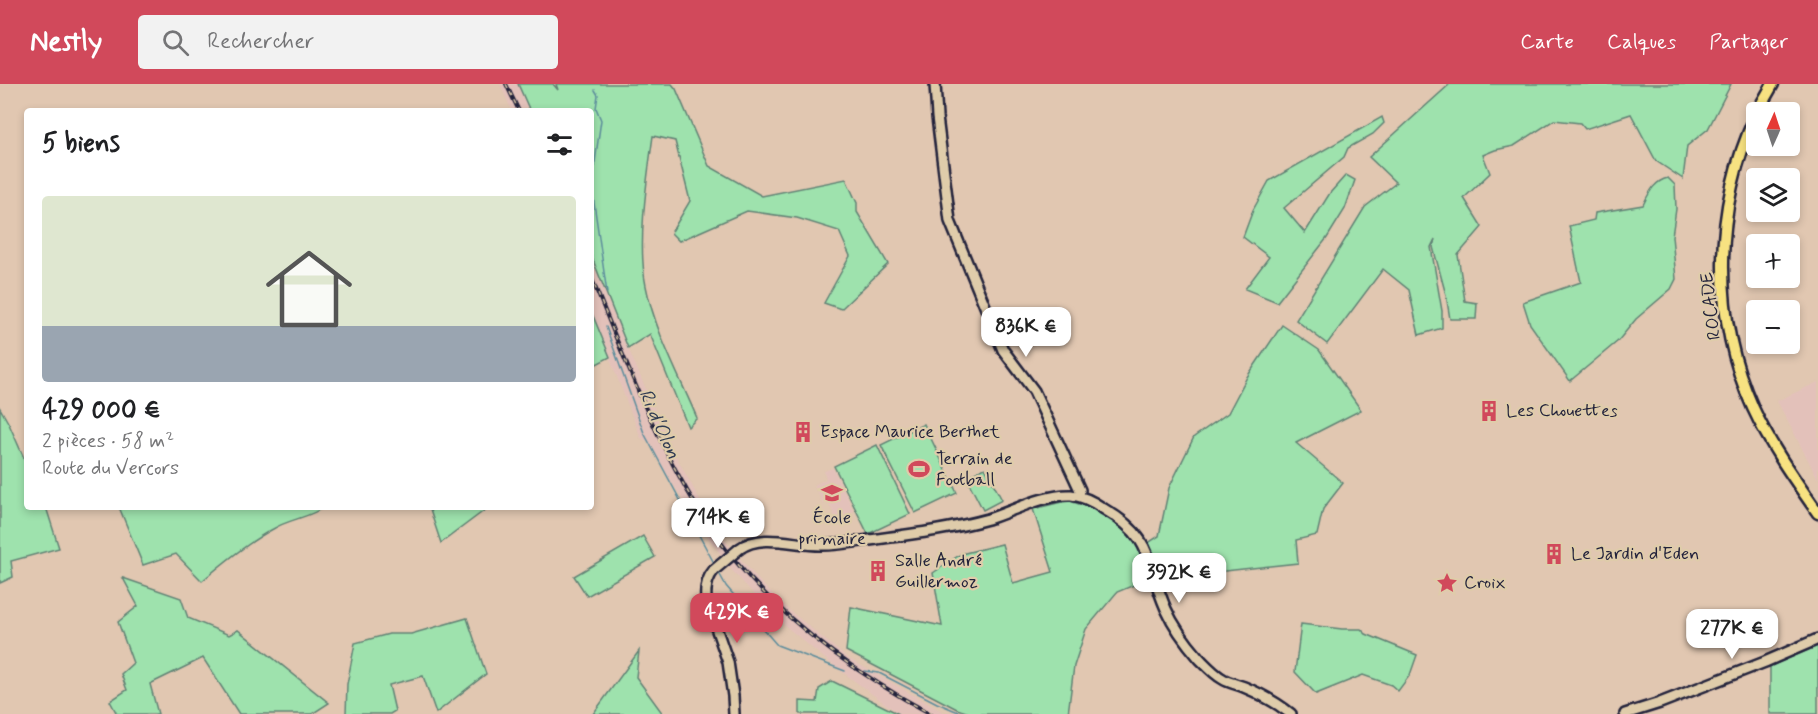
<!DOCTYPE html>
<html lang="fr">
<meta charset="utf-8">
<style>
body{margin:0;font-family:Mynerve,sans-serif;background:#f2f2f2;color:#202124;height:100vh;display:flex;flex-direction:column;font-size:22px;white-space:nowrap}
*{box-sizing:border-box;margin:0}
p{font-size:20px;color:#757577}
.icon{flex:none;width:33px;height:33px;fill:none;stroke:currentColor;stroke-width:2;stroke-linecap:round;stroke-linejoin:round}
.map{position:relative;flex:1;overflow:hidden}
.details{position:absolute;left:24px;top:24px;width:570px;height:402px;display:flex;flex-direction:column;background:#fff;border-radius:6px;box-shadow:0 3px 9px #0003}
.details>*{flex:none}
.needle{width:39px;rotate:3deg}
.buttons{position:absolute;left:1746px;top:18px;display:grid;gap:12px}
.buttons a{display:grid;place-items:center;width:54px;height:54px;border-radius:6px;background:#fff;box-shadow:0 3px 9px #0003;font-size:30px}
.price{position:absolute;translate:-50% -51px;padding:0 14px;border-radius:12px;background:#fff;color:#222;font-size:20px;line-height:39px;filter:drop-shadow(0 2px 3px #0008)}
.price::after{content:'';position:absolute;left:50%;top:36px;width:18px;height:14px;margin-left:-9px;background:inherit;clip-path:polygon(0 0,100% 0,50% 100%)}
.price.current{background:#d1495b;color:#fff}
ul{padding:0;list-style:none}
li{display:grid;align-content:center;gap:12px;height:318px;padding:0 18px}
li+li{border-top:2px solid #e0e0e0}
li span{display:grid;place-items:center;height:186px;border-radius:6px;color:#555}
li>.icon{margin-inline-start:auto}
span .icon{width:108px;height:108px;fill:#fffc;stroke-width:1}
li b{font-size:26px}
h2{display:flex;justify-content:space-between;align-items:center;height:72px;padding:0 18px;font-size:26px}
header{display:flex;align-items:center;gap:36px;box-sizing:border-box;height:84px;padding:0 30px;background:#d1495b;color:#fff}
header strong{font-size:28px}
nav{display:flex;gap:33px;margin-inline-start:auto;font-size:21px}
.search{width:420px;height:54px;background:#f2f2f2;display:flex;align-items:center;gap:15px;box-sizing:border-box;padding:0 21px;border-radius:6px;color:#757577;font-size:22px}
.map>svg:first-child{display:block}
.built{fill:#e3c1ba}
.green{fill:#9ee2ad;stroke:#608274;stroke-width:1.5}
.lines{fill:none;stroke-linecap:round;stroke-linejoin:round}
.stream{stroke:#5c8c9c;stroke-width:1.5}
.secondary-casing{stroke:#22223b;stroke-width:14}
.primary-casing{stroke:#22223b;stroke-width:15}
.secondary{stroke:#dfccaa;stroke-width:9}
.primary{stroke:#f7e281;stroke-width:10}
.rail-casing{stroke:#22223b;stroke-width:4}
.rail{stroke:#dfccaa;stroke-width:1.5;stroke-dasharray:4.5;stroke-linecap:butt}
.secondary-bridge-casing{stroke:#22223b;stroke-width:14;stroke-linecap:butt}
.secondary-bridge{stroke:#dfccaa;stroke-width:9}
.labels{text-anchor:middle;dominant-baseline:central;stroke-width:4.5;stroke-linejoin:round;paint-order:stroke}
.street-label{font-size:18px;fill:#22223b;stroke:#dfccaa}
.poi-label{font-size:18px;fill:#22223b;stroke:#dfccaa;text-anchor:start}
.water-label{font-size:20px;font-style:italic;fill:#303c53;stroke:#dfccaa}
</style>
<header>
<strong>Nestly</strong>
<div class="search"><svg class="icon" aria-label="search" viewBox="0 0 24 24"><circle cx="10" cy="10" r="6"/><path d="M15 15l6 6"/></svg>Rechercher</div>
<nav><a>Carte</a><a>Calques</a><a>Partager</a></nav>
</header>
<div class="map">
<svg width="1818" height="630" viewBox="0 0 1818 630">
<rect width="100%" height="100%" fill="#e1c7b1"/>
<filter id="ink" filterUnits="userSpaceOnUse"><feTurbulence type="fractalNoise" baseFrequency=".0167" numOctaves="2"/><feDisplacementMap in="SourceGraphic" scale="12" xChannelSelector="R" yChannelSelector="G"/><feConvolveMatrix kernelMatrix="1 2 1 2 8 2 1 2 1" color-interpolation-filters="sRGB"/></filter>
<g filter="url(#ink)">
<!-- built -->
<g class="built">
<polygon points="500,0 518,0 528,23 512,27"/>
<polygon points="591,171 628,264 671,363 709,433 731,464 722,472 696,437 671,397 649,358 641,354 591,227"/>
<polygon points="1818,298 1818,395 1777,317"/>
<polygon points="833,384 854,427 837,436 828,418 823,420 814,401 826,395 824,387"/>
<polygon points="738,472 763,501 789,526 846,573 947,630 899,630 829,578 777,535 727,481"/>
</g>
<!-- green -->
<g class="green">
<path d="M518,0H553L558,6L556,0H672L676,5L709,82L762,112L846,95L857,119V128L888,180L841,225L824,219L850,172L839,147L797,134L747,127L679,157L671,149L690,117L675,57L653,52C647,95 637,160 646,202C655,248 679,291 697,334L688,343L650,250L628,264L591,171V27H530Z"/>
<polygon points="1450,0 1731,0 1708,45 1687,62 1683,95 1656,77 1631,30 1585,45 1580,39 1554,36 1514,62 1495,66 1483,71 1490,89 1464,114 1482,143 1458,171 1465,217 1477,219 1476,235 1450,235 1446,211 1433,163 1435,155 1431,163 1442,227 1442,244 1419,251 1409,206 1383,185 1327,260 1296,236 1365,123 1396,99 1369,73"/>
<polygon points="1382,33 1384,39 1373,50 1348,64 1344,73 1284,124 1305,149 1330,109 1346,91 1355,96 1345,125 1327,154 1277,218 1245,205 1269,173 1243,153 1253,126 1269,97"/>
<path d="M1668,94L1675,101L1676,125L1672,152L1676,195L1671,205L1636,235L1618,257L1570,297L1530,240L1523,218L1581,198L1569,142L1594,136L1595,129L1643,121C1649,109 1654,97 1668,94Z"/>
<polygon points="591,227 610,273 591,283"/>
<polygon points="1282,241 1319,266 1361,326 1296,359 1343,399 1323,425 1317,451 1296,456 1298,479 1198,490 1164,503 1148,459 1159,452 1169,404 1194,353 1228,329 1247,293"/>
<polygon points="0,324 9,340 27,381 27,423 46,423 59,464 11,477 13,493 0,499"/>
<polygon points="924,340 957,409 915,429 881,361"/>
<polygon points="877,361 910,430 868,450 834,382"/>
<polygon points="985,384 1002,416 983,426 966,393"/>
<polygon points="1070,416 1073,418 1103,428 1135,457 1151,494 1117,508 1086,545 1074,582 1068,630 972,630 957,625 846,567 851,523 942,542 933,489 961,470 1002,460 1013,499 1053,488 1033,425"/>
<path d="M119,423H324C309,434 289,435 273,445C247,459 224,478 202,497L176,470L143,481Z"/>
<polygon points="429,423 489,423 441,459"/>
<polygon points="643,452 655,473 587,512 574,492"/>
<polygon points="123,494 181,514 188,534 229,551 238,546 329,619 312,630 239,630 203,574 150,600 158,630 117,630 110,617 127,606 121,590 133,579 118,538 138,522"/>
<polygon points="467,534 486,590 436,629 423,592 389,601 395,627 390,630 346,630 347,600 355,559 389,550 411,550"/>
<polygon points="1301,540 1342,545 1361,545 1366,550 1417,571 1410,591 1398,607 1391,601 1363,591 1316,610 1295,588"/>
<polygon points="1818,562 1818,630 1770,630 1770,582"/>
<polygon points="639,567 636,593 663,630 593,630"/>
<polygon points="832,597 897,629 899,630 800,630 800,617 817,618 819,605"/>
</g>
<g class="lines">
<!-- stream -->
<g class="stream">
<polyline points="595,6 598,11 596,24 601,36 594,85 593,112 607,209"/>
<polyline points="606,243 644,349 714,479"/>
<polyline points="719,489 726,502 777,561 845,587"/>
<polyline points="865,587 879,589 937,619 963,630"/>
</g>
<defs>
<g id="secondary">
<polyline points="935,0 937,33 950,137 1003,266 1034,307 1080,406 1079,412"/>
<path d="M739,465C762,448 796,462 823,461C841,461 859,457 877,455C914,450 952,445 988,435C1013,427 1045,410 1071,411C1083,412 1094,418 1104,425C1156,455 1145,478 1166,525C1174,543 1186,559 1199,574C1206,581 1214,590 1223,595C1229,599 1237,600 1244,603C1261,610 1276,618 1291,630"/>
<path d="M714,486C707,494 705,504 706,515L728,578L733,612L734,630"/>
<polyline points="1625,630 1660,619 1765,578 1818,555"/>
</g>
<g id="primary">
<polyline points="1757,28 1773,0"/>
<path d="M1756,31C1714,123 1711,231 1753,324C1770,361 1794,395 1818,429"/>
</g>
</defs>
<!-- secondary casing -->
<use href="#secondary" class="secondary-casing"/>
<!-- primary casing -->
<use href="#primary" class="primary-casing"/>
<!-- secondary -->
<use href="#secondary" class="secondary"/>
<!-- primary -->
<use href="#primary" class="primary"/>
<defs>
<g id="rail">
<polyline points="506,0 519,27"/>
<path d="M591,193C624,272 654,355 700,428C755,517 840,581 931,630"/>
</g>
</defs>
<!-- rail casing -->
<use href="#rail" class="rail-casing"/>
<!-- rail -->
<use href="#rail" class="rail"/>
<defs>
<polyline id="secondary-bridge" points="714,486 739,465"/>
</defs>
<!-- secondary-bridge casing -->
<use href="#secondary-bridge" class="secondary-bridge-casing"/>
<!-- secondary-bridge -->
<use href="#secondary-bridge" class="secondary-bridge"/>
</g>
</g>
<!-- icons -->
<defs>
<symbol id="building-bare" viewBox="-9 -9 18 18"><path d="M-4-6H4V6H1V3H-1V6H-4ZM-2.5-4.3h1.7v1.8h-1.7ZM.8-4.3h1.7v1.8H.8ZM-2.5-1h1.7V.8h-1.7ZM.8-1h1.7V.8H.8Z" fill="#d1495b" stroke="#dfccaa" stroke-width="2.5" paint-order="stroke"/></symbol>
<symbol id="stadium-bare" viewBox="-9 -9 18 18"><path d="M0-5a6.5 5 0 1 0 0 10a6.5 5 0 1 0 0-10ZM-3.5-1.8h7v3.6h-7Z" fill="#d1495b" stroke="#dfccaa" stroke-width="2.5" paint-order="stroke"/></symbol>
<symbol id="school-bare" viewBox="-9 -9 18 18"><path d="M0-5L7-2L0 1L-7-2ZM-4 1L0 2.5L4 1V4Q0 6-4 4Z" fill="#d1495b" stroke="#dfccaa" stroke-width="2.5" paint-order="stroke"/></symbol>
<symbol id="sight-bare" viewBox="-9 -9 18 18"><path d="M0-6L1.8-2.2L6-1.7L2.9 1.2L3.7 5.4L0 3.3L-3.7 5.4L-2.9 1.2L-6-1.7L-1.8-2.2Z" fill="#d1495b" stroke="#dfccaa" stroke-width="2.5" paint-order="stroke"/></symbol>
</defs>
<g fill-rule="evenodd">
<use href="#building-bare" x="1474" y="312" width="30" height="30"/>
<use href="#building-bare" x="788" y="333" width="30" height="30"/>
<use href="#stadium-bare" x="904" y="370" width="30" height="30"/>
<use href="#school-bare" x="817" y="394" width="30" height="30"/>
<use href="#building-bare" x="1539" y="455" width="30" height="30"/>
<use href="#building-bare" x="863" y="472" width="30" height="30"/>
<use href="#sight-bare" x="1432" y="484" width="30" height="30"/>
</g>
<g class="labels">
<!-- street labels -->
<g class="street-label">
<text transform="translate(1711 222) rotate(-97)">ROCADE</text>
</g>
<!-- poi labels -->
<g class="poi-label">
<text x="1506" y="327">Les Chouettes</text>
<text x="820" y="348">Espace Maurice Berthet</text>
<text x="936" y="375">Terrain de<tspan x="936" dy="21">Football</tspan></text>
<text x="832" y="434" text-anchor="middle">École<tspan x="832" dy="21">primaire</tspan></text>
<text x="1571" y="470">Le Jardin d'Eden</text>
<text x="895" y="477">Salle André<tspan x="895" dy="21">Guillermoz</tspan></text>
<text x="1464" y="499">Croix</text>
</g>
<!-- water labels -->
<g class="water-label">
<text transform="translate(659 340) rotate(66)">Ri d'Olon</text>
</g>
</g>
</svg>
<div class="buttons">
<a><svg class="needle" viewBox="-14 -14 28 28"><path d="M0-13l5 13h-10z" fill="#e53935"/><path d="M0 13l5-13h-10z" fill="#757577"/></svg></a>
<a><svg class="icon" aria-label="layers" viewBox="0 0 24 24"><path d="M12 4l9 5-9 5-9-5zM3 14l9 5 9-5"/></svg></a>
<a>+</a>
<a>−</a>
</div>
<b class="price" style="left:1026px;top:274px">836K €</b>
<b class="price" style="left:718px;top:465px">714K €</b>
<b class="price" style="left:1179px;top:520px">392K €</b>
<b class="price current" style="left:737px;top:560px">429K €</b>
<b class="price" style="left:1732px;top:576px">277K €</b>
<section class="details">
<h2>5 biens<svg class="icon" aria-label="filters" viewBox="0 0 24 24"><path d="M4 7h16M4 17h16"/><circle cx="9" cy="7" r="2"/><circle cx="15" cy="17" r="2"/></svg></h2>
<ul>
<li><span style="background:linear-gradient(#dfe7d0 70%,#9aa5b1 0)"><svg class="icon" aria-label="home" viewBox="0 0 24 24"><path d="M3 11l9-7 9 7M6 9v11h12V9"/></svg></span><div><b>429 000 €</b><p>2 pièces · 58 m²</p><p>Route du Vercors</p></div></li>
</ul>
</section>
</div>
